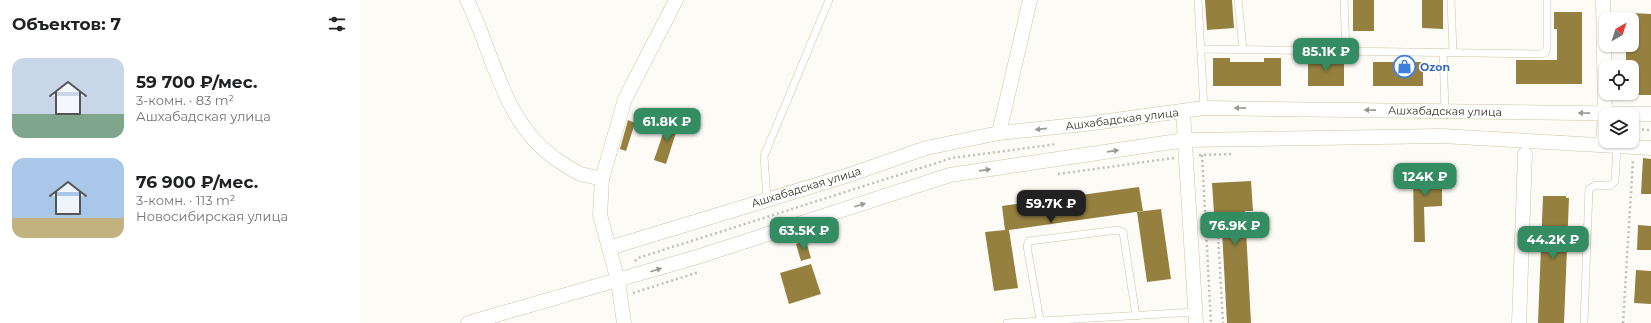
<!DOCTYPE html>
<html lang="ru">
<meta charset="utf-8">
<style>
body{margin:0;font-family:Montserrat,sans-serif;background:#f2f2f2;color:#202124;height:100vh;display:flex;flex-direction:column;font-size:15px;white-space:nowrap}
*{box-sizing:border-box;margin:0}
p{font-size:13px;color:#757577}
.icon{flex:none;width:22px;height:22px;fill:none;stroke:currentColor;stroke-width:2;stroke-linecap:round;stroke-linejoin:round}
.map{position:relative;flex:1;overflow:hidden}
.side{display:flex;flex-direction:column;background:#fff;width:360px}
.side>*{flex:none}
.needle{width:26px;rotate:39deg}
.buttons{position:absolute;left:1239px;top:12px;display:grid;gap:8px}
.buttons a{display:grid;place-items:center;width:40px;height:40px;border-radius:8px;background:#fff;box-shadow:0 1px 3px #0004;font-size:20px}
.price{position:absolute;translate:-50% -34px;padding:0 9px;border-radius:8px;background:#348c62;color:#fff;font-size:13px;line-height:26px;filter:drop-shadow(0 1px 2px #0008)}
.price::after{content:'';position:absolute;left:50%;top:24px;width:12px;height:9px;margin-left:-6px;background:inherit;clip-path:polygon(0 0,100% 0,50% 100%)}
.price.on{background:#222;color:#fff}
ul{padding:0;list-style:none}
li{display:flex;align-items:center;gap:12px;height:100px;padding:0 12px}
li span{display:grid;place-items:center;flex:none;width:112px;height:80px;border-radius:12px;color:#555}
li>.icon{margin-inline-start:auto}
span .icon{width:48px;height:48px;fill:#fffc;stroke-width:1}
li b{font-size:17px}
h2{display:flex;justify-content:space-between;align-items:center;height:48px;padding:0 12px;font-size:17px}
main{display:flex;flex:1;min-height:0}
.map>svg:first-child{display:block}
.building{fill:#968040}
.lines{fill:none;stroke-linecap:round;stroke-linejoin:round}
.service-casing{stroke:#cfc4a7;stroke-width:8}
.minor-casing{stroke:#cfc4a7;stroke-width:15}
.path{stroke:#c2bfb7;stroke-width:2.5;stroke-dasharray:2 3;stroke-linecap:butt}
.service{stroke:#fff;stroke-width:7}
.minor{stroke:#fff;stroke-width:14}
.oneway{fill:#9c9994}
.labels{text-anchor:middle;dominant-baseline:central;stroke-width:3;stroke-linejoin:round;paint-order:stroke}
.shop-label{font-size:11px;font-weight:bold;fill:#366cbe;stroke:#fff;text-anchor:start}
.street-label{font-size:11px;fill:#383328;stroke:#fff}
</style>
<main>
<section class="side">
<h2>Объектов: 7<svg class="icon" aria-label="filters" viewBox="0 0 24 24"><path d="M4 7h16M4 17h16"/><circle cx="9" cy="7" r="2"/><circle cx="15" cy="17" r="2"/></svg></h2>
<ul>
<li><span style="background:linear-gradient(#c9d6e8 70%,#7fa58c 0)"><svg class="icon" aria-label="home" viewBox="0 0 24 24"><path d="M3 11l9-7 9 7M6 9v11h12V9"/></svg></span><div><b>59 700 ₽/мес.</b><p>3-комн. · 83 m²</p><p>Ашхабадская улица</p></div></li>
<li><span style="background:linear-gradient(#a9c7e8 75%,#c2b280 0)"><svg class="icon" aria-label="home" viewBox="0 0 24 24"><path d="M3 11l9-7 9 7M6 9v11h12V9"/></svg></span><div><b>76 900 ₽/мес.</b><p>3-комн. · 113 m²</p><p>Новосибирская улица</p></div></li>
</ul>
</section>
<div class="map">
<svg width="1291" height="323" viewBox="0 0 1291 323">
<rect width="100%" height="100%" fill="#fdfbf5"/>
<!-- building -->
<g class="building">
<polygon points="845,0 872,0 874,28 847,30"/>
<rect x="993" y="0" width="21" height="31"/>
<polygon points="1062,0 1083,0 1083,29 1062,28"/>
<polygon points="1194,12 1222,12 1222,84 1156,84 1156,60 1197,60 1197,29 1194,29"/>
<polygon points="1272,13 1291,14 1291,95 1272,95 1272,67 1266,67 1266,45 1272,45"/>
<rect x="948" y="57" width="36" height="29"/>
<polygon points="853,58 870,58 870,62 904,62 904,58 921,58 921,86 853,86"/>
<rect x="1013" y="62" width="50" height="24"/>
<polygon points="308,119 319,123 306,164 294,160"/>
<polygon points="268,120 275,123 266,151 260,149"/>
<polygon points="1283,158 1291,159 1291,194 1281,194"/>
<polygon points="1053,169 1082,169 1082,206 1064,207 1065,242 1054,242"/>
<polygon points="891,181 893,211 885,211 891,323 867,323 861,212 854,213 852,183"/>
<polygon points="779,187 783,211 649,230 658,288 634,291 625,232 645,230 642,206"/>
<polygon points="1183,196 1206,196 1206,198 1209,198 1204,323 1178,323"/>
<polygon points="801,209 811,279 787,282 777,212"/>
<polygon points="1278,225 1291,226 1291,250 1277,250"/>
<polygon points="446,241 451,258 441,261 436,244"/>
<polygon points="451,264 461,294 429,304 420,273"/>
<polygon points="1276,270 1291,271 1291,304 1274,303"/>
</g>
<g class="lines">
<defs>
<g id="service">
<polyline points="838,0 844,108"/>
<polyline points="878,0 883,49"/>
<polyline points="984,0 986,51"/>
<polyline points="1091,0 1093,52"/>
<polyline points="841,49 1182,54 1186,52 1187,46 1187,0"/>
<polyline points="1083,52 1085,110"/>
<polyline points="407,199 404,156 469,0"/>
<polyline points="680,320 667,246 669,241 758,230 763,232 776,316"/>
<polyline points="647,323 835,312"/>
<polyline points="1224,323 1229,189 1236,185 1250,186 1255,181 1257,146"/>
</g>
<g id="minor">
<path d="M107,0C135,57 144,128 202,163C208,167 215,172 221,174C228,176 235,177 242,179"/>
<polyline points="823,111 836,323"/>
<polyline points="639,133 670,0"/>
<polyline points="1243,145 1245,113 1243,0"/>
<polyline points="249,248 489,175 566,148 639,133 726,124 844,108 1291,114"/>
<polyline points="108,323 337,257 590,175 825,140 1082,136 1291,148"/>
<polyline points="264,323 258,281 240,215 242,179 265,99 316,0"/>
<polyline points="1159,323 1165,154"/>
</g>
</defs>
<!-- service casing -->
<use href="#service" class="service-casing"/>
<!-- minor casing -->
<use href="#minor" class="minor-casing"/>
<!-- path -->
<g class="path">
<polyline points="1272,129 1291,130"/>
<polyline points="839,155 872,154"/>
<polyline points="842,155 851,323"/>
<polyline points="698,174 814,158"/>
<polyline points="857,217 863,323"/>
<polyline points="846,230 858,230"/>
<polyline points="275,261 278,258 592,158 697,144"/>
<polyline points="273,293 339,272"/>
<polyline points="1263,323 1273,160"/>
</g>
<!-- service -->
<use href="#service" class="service"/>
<!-- minor -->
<use href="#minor" class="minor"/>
</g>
<!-- one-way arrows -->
<defs><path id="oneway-solid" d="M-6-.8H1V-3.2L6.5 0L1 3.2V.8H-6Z"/></defs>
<g class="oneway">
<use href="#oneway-solid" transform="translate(880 108) rotate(-179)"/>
<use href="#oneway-solid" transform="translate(1010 110) rotate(-179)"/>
<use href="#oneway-solid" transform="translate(1224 113) rotate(-179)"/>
<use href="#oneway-solid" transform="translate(681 129) rotate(174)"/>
<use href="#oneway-solid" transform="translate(753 151) rotate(-8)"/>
<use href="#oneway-solid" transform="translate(625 170) rotate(-8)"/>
<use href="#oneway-solid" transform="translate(500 205) rotate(-18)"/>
<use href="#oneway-solid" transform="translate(296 270) rotate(-17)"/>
</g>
<!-- icons -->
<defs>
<symbol id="shop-ring" viewBox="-11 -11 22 22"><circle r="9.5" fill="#fff" stroke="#3f7fe0" stroke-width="1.5"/><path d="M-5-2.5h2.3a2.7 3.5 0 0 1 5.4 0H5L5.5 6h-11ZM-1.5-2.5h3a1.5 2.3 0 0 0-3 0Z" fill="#3f7fe0"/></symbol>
</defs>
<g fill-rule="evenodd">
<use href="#shop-ring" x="1032" y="54" width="25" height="25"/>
</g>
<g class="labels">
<!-- shop labels -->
<g class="shop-label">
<text x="1060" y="67">Ozon</text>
</g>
<!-- street labels -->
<g class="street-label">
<text transform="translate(1085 111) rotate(1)">Ашхабадская улица</text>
<text transform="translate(762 119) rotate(-7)">Ашхабадская улица</text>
<text transform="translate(446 187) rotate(-17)">Ашхабадская улица</text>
</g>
</g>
</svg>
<div class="buttons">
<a><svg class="needle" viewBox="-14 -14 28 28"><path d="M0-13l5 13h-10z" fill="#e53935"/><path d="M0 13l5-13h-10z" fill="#757577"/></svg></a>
<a><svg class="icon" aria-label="locate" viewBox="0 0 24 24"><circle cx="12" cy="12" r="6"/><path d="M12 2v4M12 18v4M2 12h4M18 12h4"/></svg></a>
<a><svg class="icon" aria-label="layers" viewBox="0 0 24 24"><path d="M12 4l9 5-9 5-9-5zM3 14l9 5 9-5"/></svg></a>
</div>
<b class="price" style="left:966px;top:72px">85.1K ₽</b>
<b class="price" style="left:307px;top:142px">61.8K ₽</b>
<b class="price" style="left:1065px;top:197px">124K ₽</b>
<b class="price on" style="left:691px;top:224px">59.7K ₽</b>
<b class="price" style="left:875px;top:246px">76.9K ₽</b>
<b class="price" style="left:444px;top:251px">63.5K ₽</b>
<b class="price" style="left:1193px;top:260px">44.2K ₽</b>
</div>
</main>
